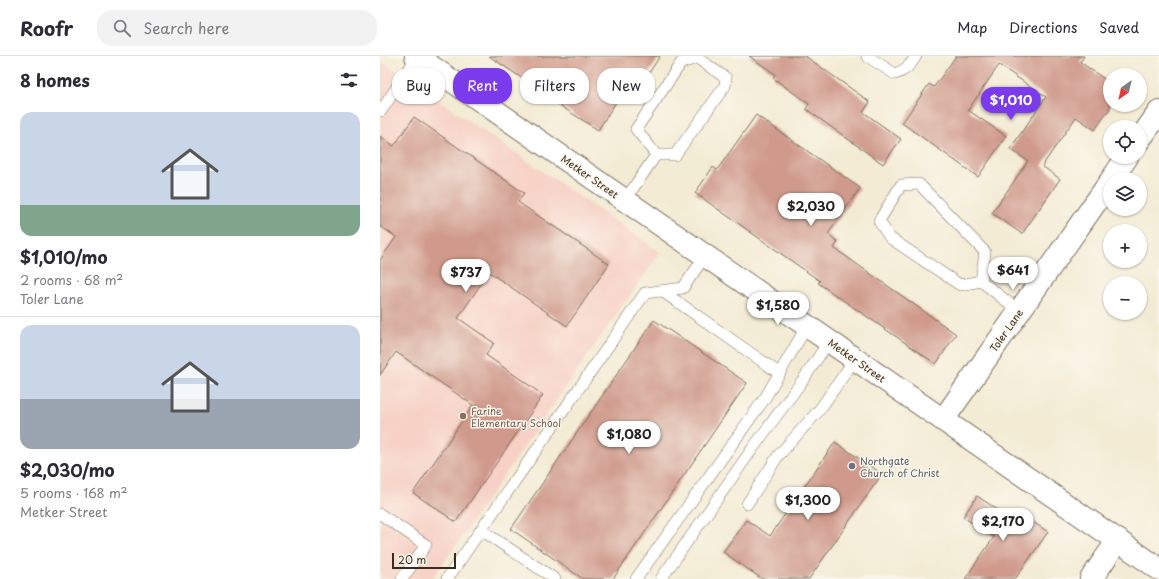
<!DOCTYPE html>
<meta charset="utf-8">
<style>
body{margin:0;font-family:"Playpen Sans",sans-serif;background:#f2f2f3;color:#2b2b33;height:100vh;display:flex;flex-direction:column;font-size:15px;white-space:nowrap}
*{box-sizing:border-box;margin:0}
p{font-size:13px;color:#7c7c81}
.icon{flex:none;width:22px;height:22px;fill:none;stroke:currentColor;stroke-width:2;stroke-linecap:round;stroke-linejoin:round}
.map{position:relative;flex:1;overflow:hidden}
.side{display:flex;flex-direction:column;background:#fff;width:380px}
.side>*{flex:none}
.hud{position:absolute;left:12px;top:12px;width:380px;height:36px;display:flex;gap:8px}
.needle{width:26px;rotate:214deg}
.tools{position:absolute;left:723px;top:12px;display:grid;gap:8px}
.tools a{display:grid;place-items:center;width:44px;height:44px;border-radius:50%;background:#fff;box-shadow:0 1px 3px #0004;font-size:20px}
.scale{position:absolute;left:12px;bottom:10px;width:64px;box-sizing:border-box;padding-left:4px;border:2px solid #3b2a1e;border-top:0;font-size:11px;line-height:14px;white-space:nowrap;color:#3b2a1e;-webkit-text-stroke:3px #fbf7ec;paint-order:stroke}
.price{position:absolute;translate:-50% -34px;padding:0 9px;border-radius:14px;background:#fff;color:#222;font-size:13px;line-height:26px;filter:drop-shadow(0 1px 2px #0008)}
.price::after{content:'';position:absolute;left:50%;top:24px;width:12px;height:9px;margin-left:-6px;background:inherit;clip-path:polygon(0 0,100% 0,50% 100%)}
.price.on{background:#7c3aed;color:#fff}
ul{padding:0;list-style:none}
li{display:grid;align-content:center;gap:8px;height:212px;padding:0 20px}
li+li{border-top:1px solid #e1e1e2}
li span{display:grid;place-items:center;height:124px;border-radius:12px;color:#555}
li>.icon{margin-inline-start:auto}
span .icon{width:72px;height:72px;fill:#fffc;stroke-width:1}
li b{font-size:17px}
h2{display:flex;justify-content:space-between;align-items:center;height:48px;padding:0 20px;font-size:17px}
.pill{padding:0 14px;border-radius:16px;background:#fff;box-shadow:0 1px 3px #0004;font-size:14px;line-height:36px}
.pill.on{background:#7c3aed;color:#fff}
header{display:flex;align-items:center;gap:24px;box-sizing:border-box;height:56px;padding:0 20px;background:#fff;border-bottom:1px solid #e1e1e2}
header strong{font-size:19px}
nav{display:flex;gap:22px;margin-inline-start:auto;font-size:14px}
.search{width:280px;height:36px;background:#f2f2f3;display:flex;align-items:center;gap:10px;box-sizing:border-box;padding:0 14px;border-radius:16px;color:#7c7c81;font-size:15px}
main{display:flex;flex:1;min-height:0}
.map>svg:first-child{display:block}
.built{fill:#f7d1c6}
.building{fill:#cf9a8b}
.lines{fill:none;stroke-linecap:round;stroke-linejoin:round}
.lane-casing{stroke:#7b6e5e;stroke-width:12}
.street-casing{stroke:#7b6e5e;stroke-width:24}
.lane{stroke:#fff;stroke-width:11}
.street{stroke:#fff;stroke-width:22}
.education-dot{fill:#8d6e63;stroke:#fbf7ec;stroke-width:1.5}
.worship-dot{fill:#6b7280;stroke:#fbf7ec;stroke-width:1.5}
.labels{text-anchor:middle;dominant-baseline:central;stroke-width:3;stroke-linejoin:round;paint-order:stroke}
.street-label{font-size:10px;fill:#3b2a1e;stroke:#fbf7ec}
.education-label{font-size:10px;fill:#785e54;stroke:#fbf7ec;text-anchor:start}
.worship-label{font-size:10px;fill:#5b616d;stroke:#fbf7ec;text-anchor:start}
</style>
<header>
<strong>Roofr</strong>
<div class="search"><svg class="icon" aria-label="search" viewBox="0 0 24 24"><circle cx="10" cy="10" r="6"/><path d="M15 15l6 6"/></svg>Search here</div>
<nav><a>Map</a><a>Directions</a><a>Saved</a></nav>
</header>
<main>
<section class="side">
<h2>8 homes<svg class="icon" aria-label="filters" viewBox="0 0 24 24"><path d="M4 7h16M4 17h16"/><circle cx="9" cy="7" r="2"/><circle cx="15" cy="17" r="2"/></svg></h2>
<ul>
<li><span style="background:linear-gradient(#c9d6e8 75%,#7fa58c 0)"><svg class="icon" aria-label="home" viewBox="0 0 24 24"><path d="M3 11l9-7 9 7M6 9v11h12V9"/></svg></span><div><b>$1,010/mo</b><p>2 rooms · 68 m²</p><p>Toler Lane</p></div></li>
<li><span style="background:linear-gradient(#c9d6e8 60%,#9aa5b1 0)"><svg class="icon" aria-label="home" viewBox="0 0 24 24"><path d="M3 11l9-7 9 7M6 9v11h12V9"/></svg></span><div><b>$2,030/mo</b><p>5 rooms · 168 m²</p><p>Metker Street</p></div></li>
</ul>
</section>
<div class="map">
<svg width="779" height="523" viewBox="0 0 779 523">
<rect width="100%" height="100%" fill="#fbf7ec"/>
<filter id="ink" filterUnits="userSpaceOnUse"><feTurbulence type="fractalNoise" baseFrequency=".025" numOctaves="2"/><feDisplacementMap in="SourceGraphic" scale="8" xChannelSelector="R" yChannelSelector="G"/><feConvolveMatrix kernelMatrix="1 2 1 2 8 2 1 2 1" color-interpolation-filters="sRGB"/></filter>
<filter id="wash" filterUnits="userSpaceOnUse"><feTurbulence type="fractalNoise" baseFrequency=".012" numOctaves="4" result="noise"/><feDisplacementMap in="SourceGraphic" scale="16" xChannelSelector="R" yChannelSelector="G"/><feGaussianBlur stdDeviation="0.9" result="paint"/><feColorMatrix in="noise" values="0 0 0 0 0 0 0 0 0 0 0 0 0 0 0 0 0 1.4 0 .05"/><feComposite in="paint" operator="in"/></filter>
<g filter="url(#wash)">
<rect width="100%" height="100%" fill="#f3ebd4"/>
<!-- built -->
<polygon class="built" points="0,4 280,196 52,523 0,523"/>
<g id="blocks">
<!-- building -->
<g class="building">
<polygon points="109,0 280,0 267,20 256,13 237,42 238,43 218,74 160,37 161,35"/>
<polygon points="369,0 425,0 490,46 483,56 521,83 503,108 426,53 429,48 393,22 395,18"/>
<polygon points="576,0 704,0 700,6 730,27 730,52 715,74 696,61 662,110 680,123 642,178 612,157 648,105 630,93 666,41 619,9 588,54 626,80 598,121 522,67 549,28 554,31"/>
<polygon points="376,59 480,132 448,178 458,186 454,192 576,278 556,308 438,227 440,225 315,137 333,111 337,114"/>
<polygon points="34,61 144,137 138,146 229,208 187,270 109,216 78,262 114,287 106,299 163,339 76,466 33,437 93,349 16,296 0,319 0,204 16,181 0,170 0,80 14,90"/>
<polygon points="274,264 367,327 233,523 203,523 131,473"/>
<polygon points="455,386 502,418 429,523 382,523 343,496 366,464 390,480"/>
<polygon points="597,440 639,468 644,460 668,476 635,523 585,523 614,481 583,461"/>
</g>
</g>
</g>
<g filter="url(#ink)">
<use href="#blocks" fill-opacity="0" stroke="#7b6e5e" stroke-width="1"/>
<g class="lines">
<defs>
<g id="lane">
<path d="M487,0L515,18C525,15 531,9 536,0"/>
<polyline points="0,54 1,55 37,1"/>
<polyline points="245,144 276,99 295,99 345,30 346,22 317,2 301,7 256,73 276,99"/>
<polyline points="601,225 605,196 539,128 521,129 499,165 510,182 580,229 601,225 639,255"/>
<polyline points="282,235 399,317"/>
<polyline points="367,448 398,400 440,353 475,303"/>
<polyline points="0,458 46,489 22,523"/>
<polyline points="101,474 175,523"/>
<polyline points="67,523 265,237 303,232 325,200"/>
<polyline points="256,523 385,342 427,270"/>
<polyline points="281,523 370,396 425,321 449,285"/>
</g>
<g id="street">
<polyline points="36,0 779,513"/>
<polyline points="760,83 779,56"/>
<polyline points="732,123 747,101"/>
<polyline points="563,364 730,126"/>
<polyline points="711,523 738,484"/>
</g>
</defs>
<!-- lane casing -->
<use href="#lane" class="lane-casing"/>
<!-- street casing -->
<use href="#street" class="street-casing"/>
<!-- lane -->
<use href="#lane" class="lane"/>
<!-- street -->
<use href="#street" class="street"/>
</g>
</g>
<!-- markers -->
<circle class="education-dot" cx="83" cy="360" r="4"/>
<circle class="worship-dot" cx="472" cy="410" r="4"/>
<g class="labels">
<!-- street labels -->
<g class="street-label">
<text transform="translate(210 120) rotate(35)">Metker Street</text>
<text transform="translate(626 274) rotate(-55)">Toler Lane</text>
<text transform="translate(477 304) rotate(35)">Metker Street</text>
</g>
<!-- education labels -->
<g class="education-label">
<text x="91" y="354">Farine<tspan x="91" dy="12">Elementary School</tspan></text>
</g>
<!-- worship labels -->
<g class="worship-label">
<text x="480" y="404">Northgate<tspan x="480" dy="12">Church of Christ</tspan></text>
</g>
</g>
</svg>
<div class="tools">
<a><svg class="needle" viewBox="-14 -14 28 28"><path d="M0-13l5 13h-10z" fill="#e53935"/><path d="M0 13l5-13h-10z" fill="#7c7c81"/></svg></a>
<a><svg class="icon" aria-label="locate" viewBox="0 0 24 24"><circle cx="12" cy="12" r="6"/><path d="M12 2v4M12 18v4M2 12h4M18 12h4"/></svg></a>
<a><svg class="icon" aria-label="layers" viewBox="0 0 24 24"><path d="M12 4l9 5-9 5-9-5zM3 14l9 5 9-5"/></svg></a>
<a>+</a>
<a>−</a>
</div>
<div class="scale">20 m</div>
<b class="price on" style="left:631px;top:65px">$1,010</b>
<b class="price" style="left:431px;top:171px">$2,030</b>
<b class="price" style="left:633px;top:235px">$641</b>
<b class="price" style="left:86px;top:237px">$737</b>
<b class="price" style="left:398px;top:270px">$1,580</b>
<b class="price" style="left:249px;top:399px">$1,080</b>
<b class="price" style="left:428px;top:465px">$1,300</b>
<b class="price" style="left:623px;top:486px">$2,170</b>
<div class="hud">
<a class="pill">Buy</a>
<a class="pill on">Rent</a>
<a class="pill">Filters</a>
<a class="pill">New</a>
</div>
</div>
</main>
